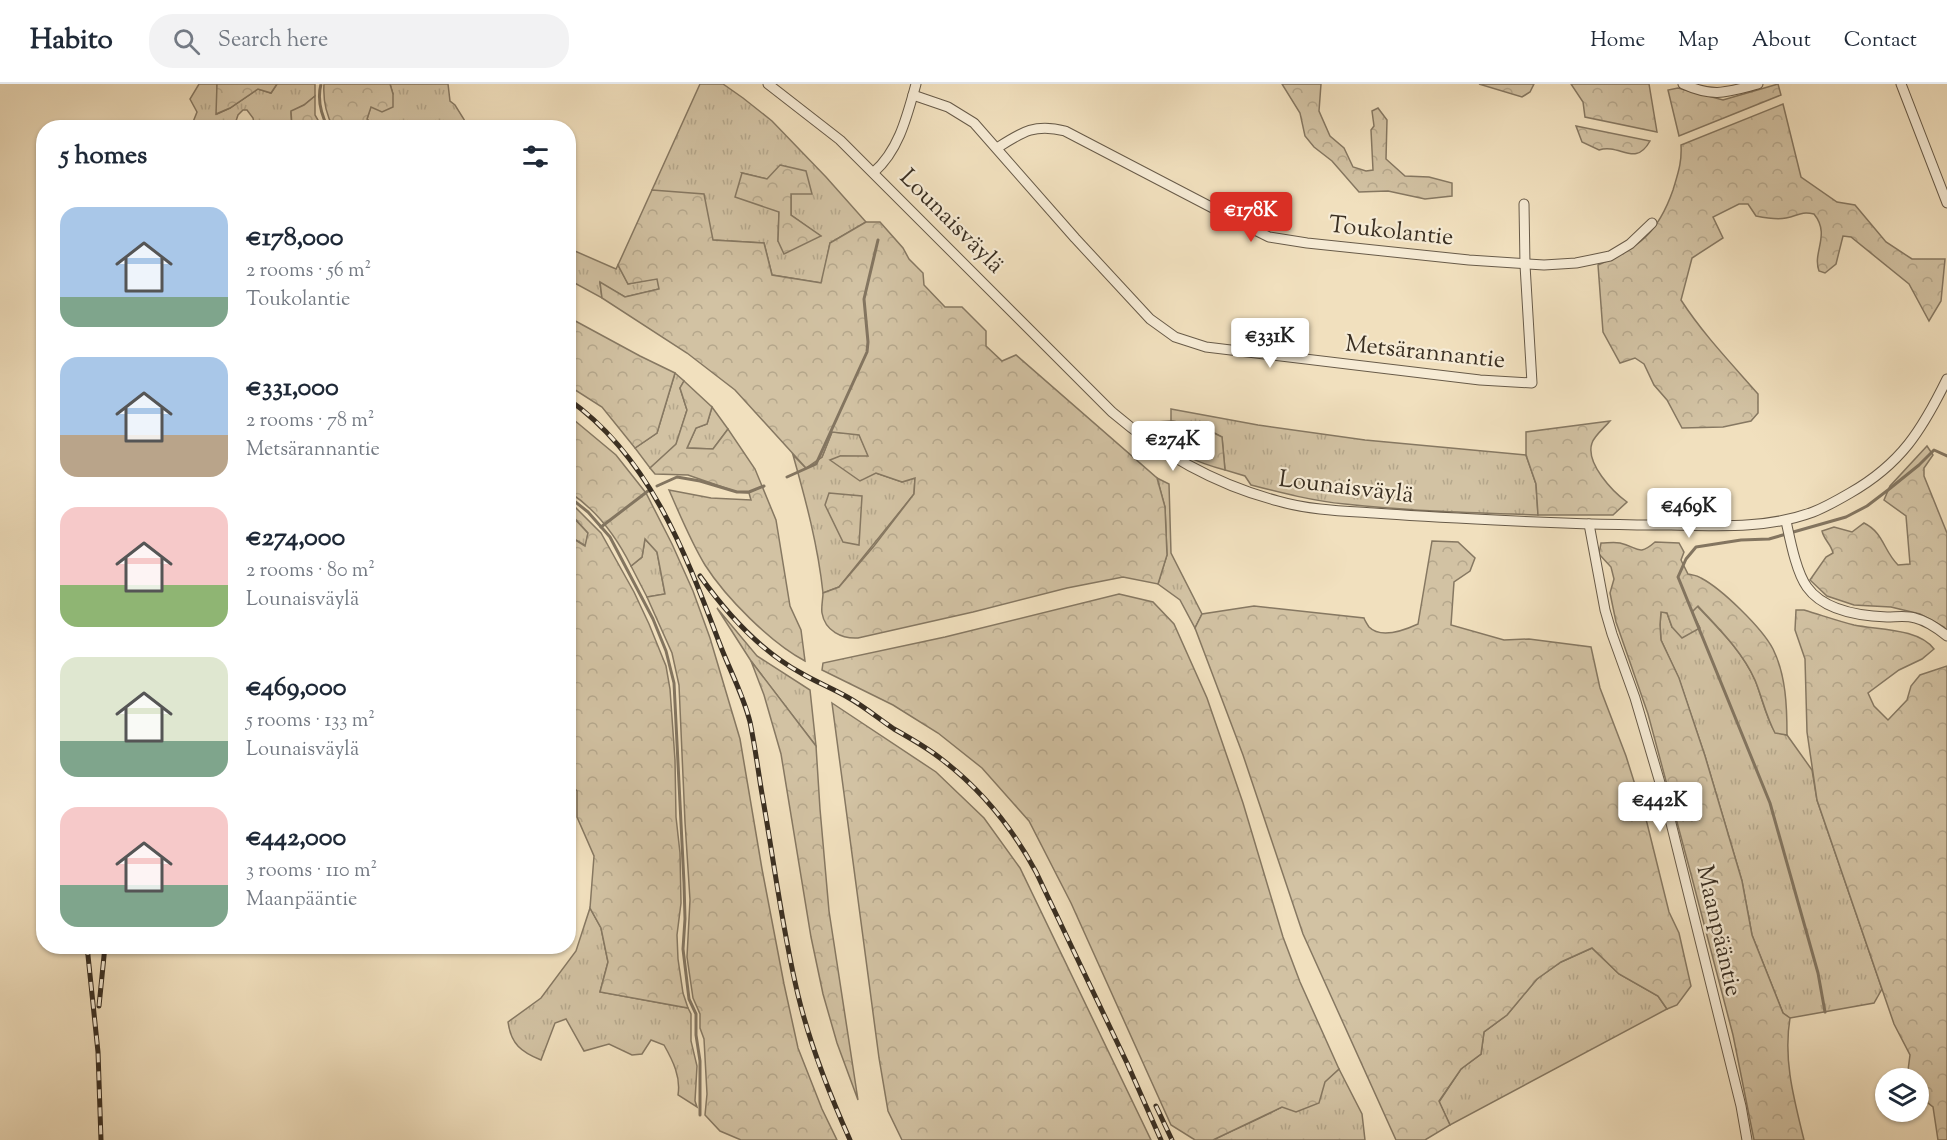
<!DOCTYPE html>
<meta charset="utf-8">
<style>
body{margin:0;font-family:"Sorts Mill Goudy",serif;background:#f2f2f3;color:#1f2937;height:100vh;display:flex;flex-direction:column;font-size:22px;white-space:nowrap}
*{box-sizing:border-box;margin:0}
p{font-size:20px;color:#747a83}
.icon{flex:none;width:33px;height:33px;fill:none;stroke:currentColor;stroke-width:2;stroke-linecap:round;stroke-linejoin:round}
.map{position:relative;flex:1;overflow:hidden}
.side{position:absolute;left:36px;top:36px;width:540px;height:834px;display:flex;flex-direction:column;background:#fff;border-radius:24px;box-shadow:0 2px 4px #0004}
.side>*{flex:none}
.buttons{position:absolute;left:1875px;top:984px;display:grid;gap:12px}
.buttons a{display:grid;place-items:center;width:54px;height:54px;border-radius:50%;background:#fff;box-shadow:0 2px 4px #0004;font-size:30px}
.price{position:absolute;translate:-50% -51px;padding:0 14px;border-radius:6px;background:#fff;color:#222;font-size:20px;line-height:39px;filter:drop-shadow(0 2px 3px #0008)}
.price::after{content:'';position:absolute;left:50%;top:36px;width:18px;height:14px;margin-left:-9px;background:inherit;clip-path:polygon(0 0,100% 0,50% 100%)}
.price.current{background:#d93025;color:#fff}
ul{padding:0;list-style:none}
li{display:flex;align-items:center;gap:18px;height:150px;padding:0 24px}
li span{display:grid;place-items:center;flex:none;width:168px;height:120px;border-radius:18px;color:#555}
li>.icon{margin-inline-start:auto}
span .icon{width:72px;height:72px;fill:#fffc;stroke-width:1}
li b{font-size:26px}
h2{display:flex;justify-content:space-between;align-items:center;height:72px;padding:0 24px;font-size:26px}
header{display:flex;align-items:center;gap:36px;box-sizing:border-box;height:84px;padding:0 30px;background:#fff;border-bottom:2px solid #e0e1e3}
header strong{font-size:28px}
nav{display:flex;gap:33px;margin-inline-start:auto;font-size:21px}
.search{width:420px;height:54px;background:#f2f2f3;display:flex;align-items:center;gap:15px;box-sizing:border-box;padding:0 21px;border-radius:24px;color:#747a83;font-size:22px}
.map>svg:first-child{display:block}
.grass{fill:url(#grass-tufts);stroke:#867862;stroke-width:1.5;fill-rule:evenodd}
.forest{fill:url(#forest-crowns);stroke:#867862;stroke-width:1.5}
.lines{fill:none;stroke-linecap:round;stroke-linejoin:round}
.stream{stroke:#837560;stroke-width:3}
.minor-casing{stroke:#685b49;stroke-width:11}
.minor{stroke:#f6ebd5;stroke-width:9}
.rail-casing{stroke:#3a2f22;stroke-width:5}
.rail{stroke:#f6ebd5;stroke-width:3;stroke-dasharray:9;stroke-linecap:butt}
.labels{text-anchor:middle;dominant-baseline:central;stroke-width:4.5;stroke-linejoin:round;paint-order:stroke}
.street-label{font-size:24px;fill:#3a2f22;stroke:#f6ebd5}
</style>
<header>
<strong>Habito</strong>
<div class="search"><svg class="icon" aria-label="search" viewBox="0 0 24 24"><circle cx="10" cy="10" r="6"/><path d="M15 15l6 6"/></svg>Search here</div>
<nav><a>Home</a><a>Map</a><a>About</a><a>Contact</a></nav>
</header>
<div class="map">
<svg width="1947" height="1056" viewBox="0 0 1947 1056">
<defs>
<pattern id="grass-tufts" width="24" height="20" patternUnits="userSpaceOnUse" patternTransform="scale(1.5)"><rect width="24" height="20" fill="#d2c2a3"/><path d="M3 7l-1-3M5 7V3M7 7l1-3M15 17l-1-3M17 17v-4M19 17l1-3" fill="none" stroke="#b5a78c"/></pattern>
<pattern id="forest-crowns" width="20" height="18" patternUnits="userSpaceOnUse" patternTransform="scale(1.5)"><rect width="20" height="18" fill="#d2c2a3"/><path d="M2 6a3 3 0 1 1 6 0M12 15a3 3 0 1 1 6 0" fill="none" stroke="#b5a78c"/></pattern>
</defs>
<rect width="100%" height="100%" fill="#f1e0be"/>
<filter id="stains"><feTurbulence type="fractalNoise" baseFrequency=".00333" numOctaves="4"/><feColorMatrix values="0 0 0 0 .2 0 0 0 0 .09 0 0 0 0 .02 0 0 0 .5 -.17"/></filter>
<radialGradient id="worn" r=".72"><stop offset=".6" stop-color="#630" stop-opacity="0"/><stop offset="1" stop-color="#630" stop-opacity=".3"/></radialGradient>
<!-- grass -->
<g class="grass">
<polygon points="199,0 217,0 217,30 230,24 258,5 271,9 277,0 315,0 315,12 304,21 291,28 292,43 255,43 253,34 247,26 243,26 238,31 234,43 191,43 197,28 190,15"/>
<polygon points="390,0 448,0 450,17 455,21 465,37 457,43 374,44 367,35 371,22 393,10"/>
<path d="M700,0H723L743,14L772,37L826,93L866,138L830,159L822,199L772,191L764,159L713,156L652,106ZM742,89L767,95L791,110V131L820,152L778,157L779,127Z"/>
<polygon points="568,164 616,185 618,181 628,200 658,194 659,205 625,213 600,199 602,214 569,196"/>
<polygon points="675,289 684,297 680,304 687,326 676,361 650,384 635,364 657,349"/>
<polygon points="712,323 728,345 713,365 687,364 696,344 707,340"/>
<path d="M1171,325L1258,341L1365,356L1526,371L1536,400L1538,431C1474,429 1409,427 1345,420C1313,417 1282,409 1251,401L1245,392L1225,386L1222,353L1199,341L1171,337Z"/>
<path d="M832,348L859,350L869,373L840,372L876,389L902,398L915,394L914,410L839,503L823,509C818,462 806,417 793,371L806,384L822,373Z"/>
<polygon points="1157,394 1169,400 1171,469 1202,530 1195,544 1180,516 1158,500 1167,471 1165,423"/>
<polygon points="568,428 588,449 586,462 569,452"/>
<polygon points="645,455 657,468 665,510 647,513 631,482 642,473"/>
<path d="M1697,522C1719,545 1742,567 1755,596C1762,613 1765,632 1775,648L1787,651L1812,686L1817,716L1882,905L1874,919L1790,934L1783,929L1752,851L1742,797L1705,672L1679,595L1661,556L1660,541L1661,527L1667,529L1672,543L1692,528Z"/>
<polygon points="717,524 757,572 810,606 816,662 751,577"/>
<path d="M590,824L601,844L608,878L600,908L688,924L691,930V957L697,982L695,1017L697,1023L678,1011C681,993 673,977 664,961L651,956L642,970L632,971L609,960L584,967L566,935L555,939L541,976C521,968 511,960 508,938L541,914L576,867Z"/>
<polygon points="1592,864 1619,890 1658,912 1667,925 1450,1041 1439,1018 1461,985 1481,970 1484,948 1507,931 1537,895 1561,878"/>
<path d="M1339,985L1362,1030L1365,1056H1213C1256,1035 1304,1017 1339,985Z"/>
</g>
<!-- forest -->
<g class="forest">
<polygon points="217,0 277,0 271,9 258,5 230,24 216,30"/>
<path d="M324,0H390L393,10V23L382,28L371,23L367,35L374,43H333C326,30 323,15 324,0Z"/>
<polygon points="1282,0 1321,0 1319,27 1330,52 1344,64 1353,83 1366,87 1373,86 1371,46 1374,42 1372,27 1378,24 1387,36 1386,75 1405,92 1429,93 1452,99 1452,112 1425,115 1388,107 1359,108 1332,77 1314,63 1305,52 1300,29"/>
<polygon points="1479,0 1534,0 1530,8 1522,13"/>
<polygon points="1571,0 1649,0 1657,48 1585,33 1583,18"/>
<polygon points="1778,0 1781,11 1679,52 1668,6 1678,4 1723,16"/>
<polygon points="315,12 315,31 322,43 292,43 291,27 304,21"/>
<path d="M1783,20L1801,93L1837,118L1855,121L1886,158L1912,175H1945L1941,217L1929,237L1909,200L1851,153L1843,152L1836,180L1825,189L1819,187C1812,168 1831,151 1814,130C1800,127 1798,132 1786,134C1776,136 1766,134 1756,132L1748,120H1739L1713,133L1723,154L1692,174L1681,216C1703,250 1731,279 1758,310V329L1751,337L1723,343L1682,344L1667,316L1654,301L1644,280L1635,274L1620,279L1603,248L1598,181C1639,164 1658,149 1673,106C1678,89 1682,79 1681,61Z"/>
<path d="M1576,42L1650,57C1635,84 1620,59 1599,66L1582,58Z"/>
<polygon points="780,81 806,87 812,110 791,110 791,131 821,152 784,170 778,157 779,128 735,113 742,89 767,95"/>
<path d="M652,106L704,110L713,156L764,159L772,191L821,199L830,159L866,138H880L903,164L909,175L923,189L924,201L945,223H962L986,247V262L1002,277L1016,271L1157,394L1165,423L1167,471L1158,500L1123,493L1067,504L973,528L858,554C842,555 825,547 822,529C821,523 823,515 823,509L839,503L874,462L914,410L915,394L902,398L876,389L860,397L830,376L840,372H868L859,351L832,348L822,373L806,384L735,306L687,269L602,214L600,198L625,213L659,205L657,195L628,200L618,181Z"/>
<polygon points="568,233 640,272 675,289 657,349 635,364 602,323 569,302"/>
<path d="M684,297L712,323L707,340L696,344L687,364L713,365L728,345L755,385L776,436L790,522L801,546L805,577C771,559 726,514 705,481C691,458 680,431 669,406L711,414L751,416L749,409L737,408L688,391L655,390L650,384L676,360L687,326L680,304Z"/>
<path d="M568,331L616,371L646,409L672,460L693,507L710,554L740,655L762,785L784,900L798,964L822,1025L837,1056H741L720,1047L705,1031L707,1010L704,955L700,944V930L693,914L687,873L690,816L685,738L679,601L672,569L647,513L665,510L657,468L645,455L642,473L631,482C616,452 597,426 569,408Z"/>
<path d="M1171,337L1198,341L1222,353L1225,386C1198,379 1170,366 1148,348L1156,338Z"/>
<path d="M1610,337C1605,343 1594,352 1592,359C1585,379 1613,408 1627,418L1613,431H1538L1536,400L1526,371V348Z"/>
<path d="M1927,362L1933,371L1924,384V392L1947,449V547L1944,543L1920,530L1891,523L1854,521L1827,512L1810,496L1826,473L1833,469C1831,460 1824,456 1822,447L1834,443L1852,448L1864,439C1884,449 1883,466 1898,481L1910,480L1906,432L1884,416L1890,402Z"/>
<polygon points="829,409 862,412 859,461 843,458 825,421"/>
<polygon points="569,417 601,449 634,508 649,540 666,582 670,605 675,676 676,733 680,769 681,819 677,851 678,875 683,909 688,924 600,908 608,878 601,844 590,824 594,772 577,733 577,707 569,698 568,537 574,537 569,486 569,452 585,462 588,449 569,428"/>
<path d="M1432,457L1458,458L1475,474L1470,487L1454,498L1451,541L1504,556L1529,555L1591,563L1600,604L1626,672L1647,739L1669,828L1679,849L1691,902L1677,921L1667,925L1658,912L1619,890L1592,864L1561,878L1537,895L1507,931L1484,948L1481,970L1461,985L1439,1017L1450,1041L1425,1056H1396L1303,850L1243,671L1195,544L1202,530L1254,522L1364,534C1365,537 1367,540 1369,543C1381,555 1405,546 1418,540Z"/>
<path d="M1655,458L1679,459L1684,468L1681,476L1688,490C1692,491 1697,491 1701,494C1722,505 1762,544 1773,565C1786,591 1787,623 1787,651L1775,649C1766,632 1762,613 1755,596C1742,567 1719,545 1698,522L1692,528L1700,544L1682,554L1672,543L1667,529L1661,528L1660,541L1661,556L1679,594L1705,672L1742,797L1752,851L1783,929L1790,934C1783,976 1794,1015 1804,1056H1754L1733,951L1692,794L1648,630L1616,538L1610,509L1614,495L1611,483L1599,470L1601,459C1607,459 1614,458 1620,459C1638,463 1638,473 1655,458Z"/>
<polygon points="1119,510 1153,518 1174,540 1207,614 1243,719 1283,853 1300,898 1339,985 1325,998 1319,1019 1296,1028 1282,1023 1213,1056 1195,1056 1171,1041 1071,819 1029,737 982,684 938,649 893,621 822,586 823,579 945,553"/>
<path d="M1796,526H1804C1821,531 1838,537 1854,541C1878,546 1918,544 1934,565L1922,575L1899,586L1868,609L1874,622L1888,636L1907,616L1911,602L1920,591L1947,582V1056H1938L1933,1023L1919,1012L1918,994H1907L1910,971L1894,940L1817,716L1807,648L1805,575L1795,546Z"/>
<polygon points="751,577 816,662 820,725 829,827 858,1016 837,959 823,910 811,853 781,670 764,611"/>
<polygon points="832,619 936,688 984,734 1020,784 1151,1056 902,1056 888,1027 879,974"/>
</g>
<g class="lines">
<!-- stream -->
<g class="stream">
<path d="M321,0C317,15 321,30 328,44"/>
<polyline points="787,393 816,380 867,268 868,258 864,215 878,156"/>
<polyline points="657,402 677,393 700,397 737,408 749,408 764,402"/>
<polyline points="568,412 588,428 610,453 653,535 666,567 674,599 684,799 685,835 683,865 689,915 696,930 696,951 700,977 700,1031"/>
<polyline points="601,443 648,407"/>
<polyline points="1825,928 1818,889 1770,719 1678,493 1686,475 1696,463 1741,456 1769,455 1846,433 1867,422 1888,406 1919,381 1934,366 1947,372"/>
</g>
<defs>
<g id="minor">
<path d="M768,0L840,56L1112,328C1160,369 1217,401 1278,417C1309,426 1342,427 1374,429C1415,432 1455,434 1495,436C1554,439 1612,441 1671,441C1719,442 1767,445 1813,428C1826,423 1838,416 1850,409C1901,380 1922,346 1947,295"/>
<path d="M1683,0C1714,14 1727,8 1758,0"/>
<polyline points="1901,0 1947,119"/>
<polyline points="913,11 948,23 974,39 1075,154 1150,235 1175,253 1206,263 1480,296 1532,299 1525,181 1524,120"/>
<path d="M997,64C1022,48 1035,39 1065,47L1255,146L1269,153L1307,159L1469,176L1544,181L1576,179L1610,172L1630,160L1652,139"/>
<path d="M874,88C899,66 907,32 916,0"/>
<path d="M1786,437C1790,455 1796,488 1807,503C1824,527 1860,532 1887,533C1896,533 1906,531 1915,534C1927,537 1937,544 1947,552"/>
<polyline points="1589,440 1605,526 1612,550 1635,614 1666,719 1741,1022 1747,1056"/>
</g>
</defs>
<!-- minor casing -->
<use href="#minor" class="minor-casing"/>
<!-- minor -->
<use href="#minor" class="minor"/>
<defs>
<g id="rail">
<path d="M568,315C650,373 685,468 719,558C729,585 743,610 750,638C755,662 758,686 762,710C774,777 782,845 798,911C810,961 829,1009 850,1056"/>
<path d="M700,492C727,530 759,566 801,589C816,598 834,605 849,614C865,623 879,635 894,645C910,654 926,663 940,674C981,705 1012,743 1036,788L1127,979L1161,1056"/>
<polyline points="87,862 98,968 101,1056"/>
<polyline points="99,922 105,862"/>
<polyline points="1156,1022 1172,1056"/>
</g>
</defs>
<!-- rail casing -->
<use href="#rail" class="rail-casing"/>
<!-- rail -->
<use href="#rail" class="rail"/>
</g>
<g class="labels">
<!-- street labels -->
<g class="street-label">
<text transform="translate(951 138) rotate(45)">Lounaisväylä</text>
<text transform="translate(1391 148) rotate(6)">Toukolantie</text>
<text transform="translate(1425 269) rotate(6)">Metsärannantie</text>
<text transform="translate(1346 404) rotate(7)">Lounaisväylä</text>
<text transform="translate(1718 847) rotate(77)">Maanpääntie</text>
</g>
</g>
<rect width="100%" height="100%" filter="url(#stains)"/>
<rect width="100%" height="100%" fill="url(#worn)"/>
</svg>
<div class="buttons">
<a><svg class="icon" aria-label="layers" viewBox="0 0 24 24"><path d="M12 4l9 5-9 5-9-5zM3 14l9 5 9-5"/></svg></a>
</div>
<b class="price current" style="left:1251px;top:159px">€178K</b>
<b class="price" style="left:1270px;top:285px">€331K</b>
<b class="price" style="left:1173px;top:388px">€274K</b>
<b class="price" style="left:1689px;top:455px">€469K</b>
<b class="price" style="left:1660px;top:749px">€442K</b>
<section class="side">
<h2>5 homes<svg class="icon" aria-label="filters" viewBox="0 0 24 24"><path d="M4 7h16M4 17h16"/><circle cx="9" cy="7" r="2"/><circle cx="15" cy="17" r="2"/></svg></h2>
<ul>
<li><span style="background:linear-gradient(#a9c7e8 75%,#7fa58c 0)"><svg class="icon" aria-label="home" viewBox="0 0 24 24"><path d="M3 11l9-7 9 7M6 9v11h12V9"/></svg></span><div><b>€178,000</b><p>2 rooms · 56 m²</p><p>Toukolantie</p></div></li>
<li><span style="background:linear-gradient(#a9c7e8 65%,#b9a48a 0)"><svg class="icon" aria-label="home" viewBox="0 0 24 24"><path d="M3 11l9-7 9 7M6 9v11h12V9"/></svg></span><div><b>€331,000</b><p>2 rooms · 78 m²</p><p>Metsärannantie</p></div></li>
<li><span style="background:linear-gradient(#f6c9c9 65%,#8fb573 0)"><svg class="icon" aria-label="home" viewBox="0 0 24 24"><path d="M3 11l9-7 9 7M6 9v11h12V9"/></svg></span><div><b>€274,000</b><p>2 rooms · 80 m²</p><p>Lounaisväylä</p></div></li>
<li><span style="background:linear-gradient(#dfe7d0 70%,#7fa58c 0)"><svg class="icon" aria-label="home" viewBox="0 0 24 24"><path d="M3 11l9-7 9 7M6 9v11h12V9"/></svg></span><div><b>€469,000</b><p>5 rooms · 133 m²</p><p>Lounaisväylä</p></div></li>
<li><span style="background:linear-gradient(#f6c9c9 65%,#7fa58c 0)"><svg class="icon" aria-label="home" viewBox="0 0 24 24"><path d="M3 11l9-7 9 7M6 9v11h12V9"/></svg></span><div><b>€442,000</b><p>3 rooms · 110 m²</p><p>Maanpääntie</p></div></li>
</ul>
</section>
</div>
